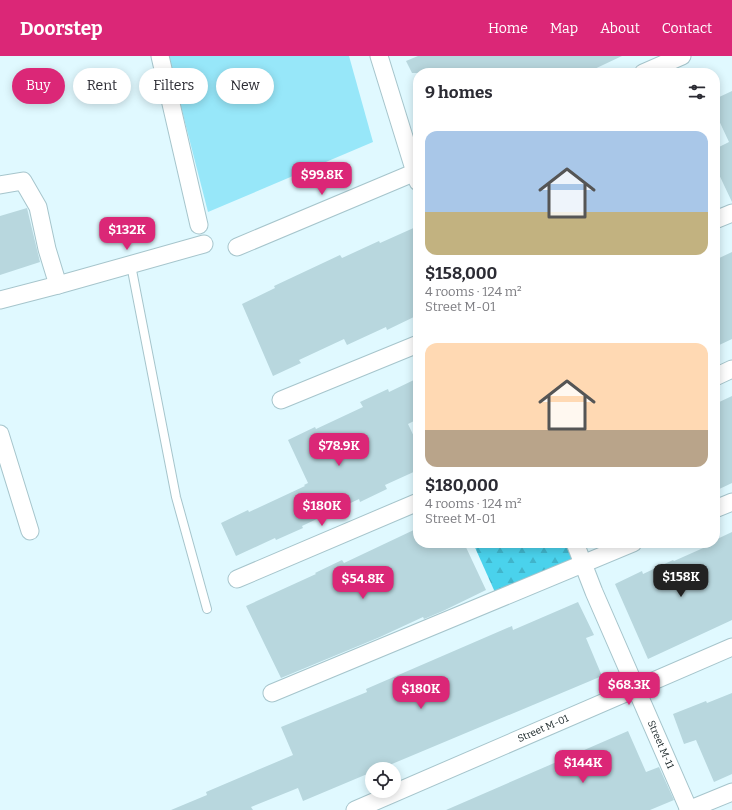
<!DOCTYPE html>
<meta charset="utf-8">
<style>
body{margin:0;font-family:Bitter,serif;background:#f7f7f7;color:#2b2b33;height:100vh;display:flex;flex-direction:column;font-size:15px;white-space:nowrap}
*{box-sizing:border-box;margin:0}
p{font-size:13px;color:#7c7c81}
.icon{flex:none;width:22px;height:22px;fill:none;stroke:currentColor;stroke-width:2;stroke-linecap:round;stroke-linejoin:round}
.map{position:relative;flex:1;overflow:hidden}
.details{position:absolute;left:413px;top:12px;width:307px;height:480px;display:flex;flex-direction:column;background:#fff;border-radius:16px;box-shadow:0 2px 10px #0003}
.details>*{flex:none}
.guide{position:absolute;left:12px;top:12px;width:341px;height:36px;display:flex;gap:8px}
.buttons{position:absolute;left:365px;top:706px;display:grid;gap:8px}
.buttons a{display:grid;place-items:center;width:36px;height:36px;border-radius:50%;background:#fff;box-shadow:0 2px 10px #0003;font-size:20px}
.price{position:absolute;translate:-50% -34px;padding:0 9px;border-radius:8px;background:#db2777;color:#fff;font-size:13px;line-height:26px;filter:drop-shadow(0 1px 2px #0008)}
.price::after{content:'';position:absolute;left:50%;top:24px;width:12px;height:9px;margin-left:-6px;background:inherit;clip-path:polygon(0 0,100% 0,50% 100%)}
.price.on{background:#222;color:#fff}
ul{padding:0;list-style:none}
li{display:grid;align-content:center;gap:8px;height:212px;padding:0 12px}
li span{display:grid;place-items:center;height:124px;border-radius:12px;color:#555}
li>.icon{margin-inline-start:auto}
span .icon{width:72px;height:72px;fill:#fffc;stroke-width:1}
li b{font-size:17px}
h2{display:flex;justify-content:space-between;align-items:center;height:48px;padding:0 12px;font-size:17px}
.pill{padding:0 14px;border-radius:18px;background:#fff;box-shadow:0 2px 10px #0003;font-size:14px;line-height:36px}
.pill.on{background:#db2777;color:#fff}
header{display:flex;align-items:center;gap:24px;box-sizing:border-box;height:56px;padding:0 20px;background:#db2777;color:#fff}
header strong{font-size:19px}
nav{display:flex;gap:22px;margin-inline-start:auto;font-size:14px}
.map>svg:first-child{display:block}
.grass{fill:#97e7f9}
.forest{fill:url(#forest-firs)}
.building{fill:#b8d7de}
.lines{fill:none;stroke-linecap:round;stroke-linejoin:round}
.lane-casing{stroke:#a6c5cc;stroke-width:10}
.street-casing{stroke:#a6c5cc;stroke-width:19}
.lane{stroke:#fff;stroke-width:8}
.street{stroke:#fff;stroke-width:17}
.labels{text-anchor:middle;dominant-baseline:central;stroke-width:4;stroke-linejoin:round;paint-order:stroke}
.street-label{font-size:10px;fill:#162224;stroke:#fff}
</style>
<header>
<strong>Doorstep</strong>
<nav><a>Home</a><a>Map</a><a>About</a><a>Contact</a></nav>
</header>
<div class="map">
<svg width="732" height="754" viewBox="0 0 732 754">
<defs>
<pattern id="forest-firs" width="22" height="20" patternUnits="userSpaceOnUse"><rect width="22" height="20" fill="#4ad2ec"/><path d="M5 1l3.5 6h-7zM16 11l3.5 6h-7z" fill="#40b4ca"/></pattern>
</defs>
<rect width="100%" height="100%" fill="#e0f9ff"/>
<!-- grass -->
<polygon class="grass" points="168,0 349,0 373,86 208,156"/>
<!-- forest -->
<polygon class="forest" points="473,487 575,487 584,507 498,543"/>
<!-- building -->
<g class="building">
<polygon points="418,0 622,0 586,17 412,17 406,5"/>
<polygon points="732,35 732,146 715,110 715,93 729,86 715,56 715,43"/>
<polygon points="27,152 40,206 0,219 0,160"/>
<polygon points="418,170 418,259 387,274 386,271 347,289 344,283 299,304 301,307 273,320 242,248 275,232 274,230 340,199 342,202 379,185 380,187"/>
<polygon points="732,196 732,283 715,291 715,204"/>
<polygon points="418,322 418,363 408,368 418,389 418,414 385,429 387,433 360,446 359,443 302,470 303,472 276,484 275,482 236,500 221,467 248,454 249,456 305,430 304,429 308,427 288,384 315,371 316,373 363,351 360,346 388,333 389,336"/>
<polygon points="732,340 732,427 715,435 715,348"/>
<polygon points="418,472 418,487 464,487 486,534 443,555 424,563 423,561 380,581 281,622 246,550 316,518 315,517 342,504 344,507"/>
<polygon points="732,476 732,564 648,603 615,528 642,515 643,518 673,504 674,505 710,489 709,487 715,487 715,484"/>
<polygon points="578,546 594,579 586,582 602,620 380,713 372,713 372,716 303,745 298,732 251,751 253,754 171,754 207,739 206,736 293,699 281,671 367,636 366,633 512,570 513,574"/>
<polygon points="732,637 732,718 714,726 696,684 684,688 673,658 706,645 707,647"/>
<polygon points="628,675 646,716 659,711 674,744 650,754 446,754"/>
</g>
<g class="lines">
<defs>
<polyline id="lane" points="131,209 176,441 207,553"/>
<g id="street">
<polyline points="160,0 199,169"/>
<polyline points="379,0 418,126"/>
<polyline points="643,17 682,0"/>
<polyline points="0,129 23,125 38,151 47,193 58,229 0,244"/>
<polyline points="715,164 732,157"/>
<polyline points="237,191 418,115"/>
<polyline points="58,229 204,188"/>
<polyline points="715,321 732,313"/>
<polyline points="281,344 418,288"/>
<polyline points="0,378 30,475"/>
<polyline points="715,453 732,446"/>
<path id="s1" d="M575,487L594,536L689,754"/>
<polyline points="237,523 418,446"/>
<polyline points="272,637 633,487"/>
<path id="s2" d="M355,754L732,591"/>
<polyline points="688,754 732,736"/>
</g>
</defs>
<!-- lane casing -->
<use href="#lane" class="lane-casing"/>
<!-- street casing -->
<use href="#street" class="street-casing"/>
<!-- lane -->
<use href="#lane" class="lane"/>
<!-- street -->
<use href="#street" class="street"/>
</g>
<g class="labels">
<!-- street labels -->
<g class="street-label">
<text stroke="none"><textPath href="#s2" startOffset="205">Street M-01</textPath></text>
<text stroke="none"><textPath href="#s1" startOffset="219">Street M-11</textPath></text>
</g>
</g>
</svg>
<div class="buttons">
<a><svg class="icon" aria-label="locate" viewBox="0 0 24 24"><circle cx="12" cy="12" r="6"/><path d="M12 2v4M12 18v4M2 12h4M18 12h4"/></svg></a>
</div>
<b class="price" style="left:322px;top:140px">$99.8K</b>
<b class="price" style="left:127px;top:195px">$132K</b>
<b class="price" style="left:339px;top:411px">$78.9K</b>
<b class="price" style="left:322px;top:471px">$180K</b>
<b class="price on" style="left:681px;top:542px">$158K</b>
<b class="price" style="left:363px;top:544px">$54.8K</b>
<b class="price" style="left:629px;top:650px">$68.3K</b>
<b class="price" style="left:421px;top:654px">$180K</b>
<b class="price" style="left:583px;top:728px">$144K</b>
<div class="guide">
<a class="pill on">Buy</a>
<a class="pill">Rent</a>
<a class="pill">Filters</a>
<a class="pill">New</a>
</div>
<section class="details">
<h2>9 homes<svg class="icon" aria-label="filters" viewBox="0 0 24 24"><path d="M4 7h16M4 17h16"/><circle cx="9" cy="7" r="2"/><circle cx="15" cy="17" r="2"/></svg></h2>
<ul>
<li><span style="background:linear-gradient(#a9c7e8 65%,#c2b280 0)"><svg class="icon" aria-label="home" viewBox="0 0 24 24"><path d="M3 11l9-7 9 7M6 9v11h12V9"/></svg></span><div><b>$158,000</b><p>4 rooms · 124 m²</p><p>Street M-01</p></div></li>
<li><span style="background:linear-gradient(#ffd9b3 70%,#b9a48a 0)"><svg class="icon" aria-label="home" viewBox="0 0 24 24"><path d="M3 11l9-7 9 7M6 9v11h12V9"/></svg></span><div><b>$180,000</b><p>4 rooms · 124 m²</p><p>Street M-01</p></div></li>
</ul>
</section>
</div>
